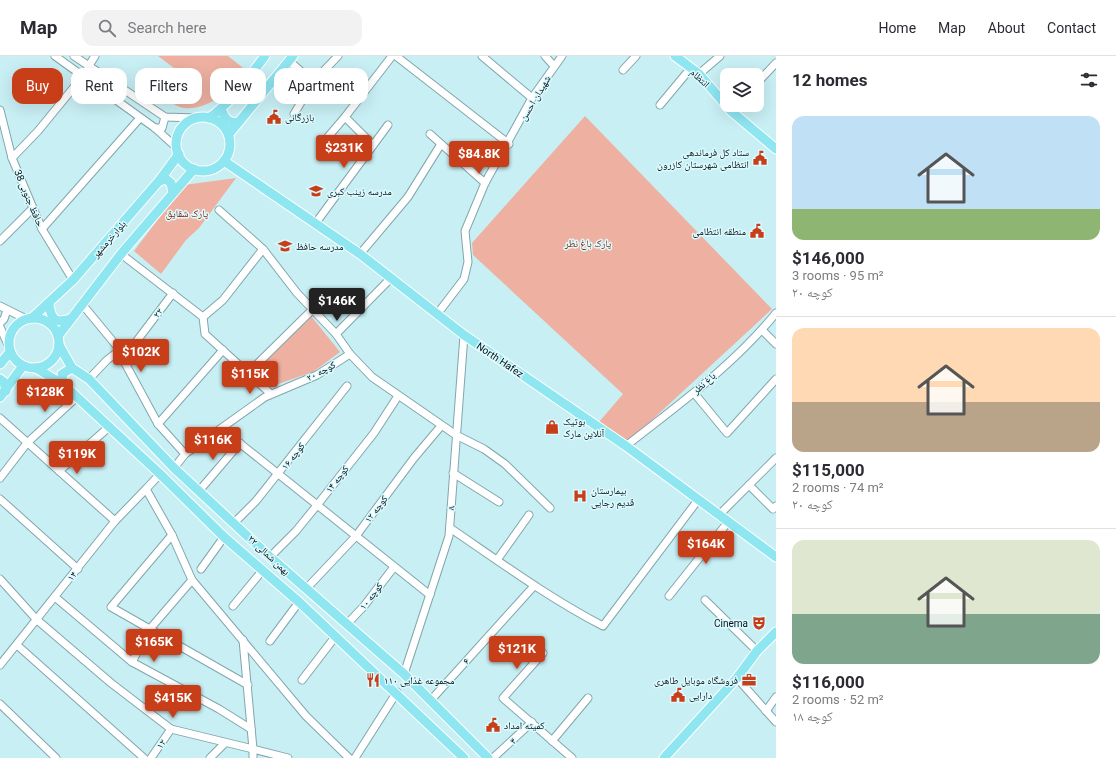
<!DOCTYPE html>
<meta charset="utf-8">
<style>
body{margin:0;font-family:Roboto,"Noto Naskh Arabic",sans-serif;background:#f2f2f3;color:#2b2b33;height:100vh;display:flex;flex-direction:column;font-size:15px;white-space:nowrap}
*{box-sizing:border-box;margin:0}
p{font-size:13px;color:#7c7c81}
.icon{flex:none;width:22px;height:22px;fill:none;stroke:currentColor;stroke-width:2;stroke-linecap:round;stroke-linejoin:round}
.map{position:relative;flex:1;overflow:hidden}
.details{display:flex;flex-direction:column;background:#fff;width:340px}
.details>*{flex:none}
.top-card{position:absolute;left:12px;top:12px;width:380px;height:36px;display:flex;gap:8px}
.buttons{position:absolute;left:720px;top:12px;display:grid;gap:8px}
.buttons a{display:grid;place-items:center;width:44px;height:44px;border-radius:8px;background:#fff;box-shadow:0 4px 16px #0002;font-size:20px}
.price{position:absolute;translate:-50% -34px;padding:0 9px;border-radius:4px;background:#c73e19;color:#fff;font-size:13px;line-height:26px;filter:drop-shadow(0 1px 2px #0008)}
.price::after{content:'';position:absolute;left:50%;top:24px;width:12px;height:9px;margin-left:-6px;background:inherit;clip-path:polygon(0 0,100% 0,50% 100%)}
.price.selected{background:#222;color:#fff}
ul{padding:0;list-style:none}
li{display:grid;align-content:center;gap:8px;height:212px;padding:0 16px}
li+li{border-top:1px solid #e1e1e2}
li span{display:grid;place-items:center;height:124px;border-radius:12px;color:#555}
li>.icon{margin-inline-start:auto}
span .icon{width:72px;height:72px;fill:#fffc;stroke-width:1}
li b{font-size:17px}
h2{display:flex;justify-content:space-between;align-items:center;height:48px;padding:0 16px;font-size:17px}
.pill{padding:0 14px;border-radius:12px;background:#fff;box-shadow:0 4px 16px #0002;font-size:14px;line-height:36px}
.pill.selected{background:#c73e19;color:#fff}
header{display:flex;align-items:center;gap:24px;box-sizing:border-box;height:56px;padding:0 20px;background:#fff;border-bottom:1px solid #e1e1e2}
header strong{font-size:19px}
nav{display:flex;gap:22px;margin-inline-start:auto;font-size:14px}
.search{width:280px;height:36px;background:#f2f2f3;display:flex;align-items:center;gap:10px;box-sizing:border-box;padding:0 14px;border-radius:12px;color:#7c7c81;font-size:15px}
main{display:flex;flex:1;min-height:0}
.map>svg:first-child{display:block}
.green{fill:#eeb1a1}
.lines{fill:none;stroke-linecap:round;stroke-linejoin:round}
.minor-casing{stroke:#82a6ac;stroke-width:9}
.major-casing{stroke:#fff;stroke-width:11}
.minor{stroke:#fff;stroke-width:7}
.major{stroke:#8ee6f1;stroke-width:9}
.labels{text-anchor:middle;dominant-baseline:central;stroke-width:3;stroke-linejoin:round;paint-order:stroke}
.street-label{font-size:10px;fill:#051214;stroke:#dcfaff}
.poi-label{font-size:10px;fill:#051214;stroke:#dcfaff;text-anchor:start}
.park-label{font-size:10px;fill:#862103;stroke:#dcfaff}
</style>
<header>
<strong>Map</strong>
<div class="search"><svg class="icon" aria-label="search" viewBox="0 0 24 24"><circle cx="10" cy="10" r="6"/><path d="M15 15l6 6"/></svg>Search here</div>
<nav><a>Home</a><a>Map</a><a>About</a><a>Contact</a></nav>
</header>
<main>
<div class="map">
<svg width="776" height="702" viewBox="0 0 776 702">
<rect width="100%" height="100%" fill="#c8eff4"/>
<!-- green -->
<g class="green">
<path d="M158,0H228L247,15C230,33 211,54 184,52C175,51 163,41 156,36L174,12Z"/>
<polygon points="585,60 772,253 627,387 599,366 623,338 473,199 472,187"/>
<polygon points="236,122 199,172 186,184 161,218 134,195 184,129"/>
<polygon points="311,260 340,296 313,316 275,329 255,310"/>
</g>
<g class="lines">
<defs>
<g id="minor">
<polyline points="55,0 155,72 177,92"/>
<polyline points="74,0 165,61 196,62"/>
<polyline points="396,0 509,88"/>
<polyline points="482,0 532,42"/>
<polyline points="545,0 554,10"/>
<polyline points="289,5 313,26"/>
<polyline points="88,11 95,0"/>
<polyline points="623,14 636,0"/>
<polyline points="699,18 720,0"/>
<polyline points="757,27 776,7"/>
<polyline points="660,49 690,13"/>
<polyline points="0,54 12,102 33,152 42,173 73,224"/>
<polyline points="294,58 313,26 338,0"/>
<polyline points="345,61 373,89"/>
<polyline points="155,72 162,72 165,61"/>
<polyline points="430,78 485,127"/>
<polyline points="321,89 345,61 392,0"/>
<polyline points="12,102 38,75 83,20"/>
<polyline points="219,154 263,193 297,237 336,278 350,298 372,321 456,379 484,393 505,408 550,452"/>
<polyline points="315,168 388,69"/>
<polyline points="42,173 140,62"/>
<polyline points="0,185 33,152"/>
<polyline points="121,198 203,261 205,278 271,338"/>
<polyline points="360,198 408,141 441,88"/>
<polyline points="82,248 120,294 125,307 158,368 185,398"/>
<polyline points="0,250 26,263"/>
<polyline points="438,257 464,223 468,206 465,175 485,127 532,42 562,0"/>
<polyline points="203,261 223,244 263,193"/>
<polyline points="0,267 4,263 7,254"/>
<polyline points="0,271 9,291"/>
<polyline points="762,274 776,288"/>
<polyline points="336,278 390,223"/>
<polyline points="248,317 312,254"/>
<polyline points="89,323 107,304 120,294 136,286 173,237"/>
<polyline points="694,337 727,377 776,323"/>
<polyline points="0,362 115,465"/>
<polyline points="158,368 223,294"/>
<polyline points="222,373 430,539"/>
<path d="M626,390C678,349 734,309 776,257"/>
<polyline points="174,412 185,398 265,341 317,319 350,298"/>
<polyline points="59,415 109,371"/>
<polyline points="453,417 499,446"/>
<polyline points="160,418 146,433 172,479 192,524 306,660 349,702"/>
<polyline points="0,422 27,387 77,341"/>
<polyline points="749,429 773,453 776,450"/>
<polyline points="199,435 240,387"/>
<polyline points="0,443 78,513"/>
<polyline points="719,459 776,402"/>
<polyline points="234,467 256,445 347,330"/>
<path d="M450,472C500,506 549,542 603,570L698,444"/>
<polyline points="172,479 111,551 248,629"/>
<polyline points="270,501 296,475 318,448 374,377 398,340"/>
<polyline points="497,504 529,459"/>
<polyline points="201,513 224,481"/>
<polyline points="0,523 36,563 111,627 171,673 253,693 243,584"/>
<polyline points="306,533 356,480 414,402 441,370"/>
<polyline points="669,540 728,466"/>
<polyline points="55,541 132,606 219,653 251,673"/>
<polyline points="705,544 757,595"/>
<polyline points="233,550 262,515"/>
<polyline points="347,568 364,550 394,511"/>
<polyline points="270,585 299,546"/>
<polyline points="17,589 144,702"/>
<polyline points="543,597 503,642 572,702"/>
<polyline points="132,606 149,574 192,524"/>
<polyline points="0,609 115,465 146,433"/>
<polyline points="404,618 449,480 464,279"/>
<polyline points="737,622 776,666"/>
<polyline points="302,624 335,581"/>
<polyline points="431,644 534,530"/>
<polyline points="0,648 56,702"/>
<polyline points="766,655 776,641"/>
<polyline points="552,685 588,642"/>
<polyline points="151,702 171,673"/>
<polyline points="210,702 224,688"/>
<polyline points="253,702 253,693 288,702"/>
<polyline points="355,702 397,636"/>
<polyline points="493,702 532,666"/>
</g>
<g id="major">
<polyline points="675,0 699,18 731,55 776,93"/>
<path d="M221,53C225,63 228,68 239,66"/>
<circle cx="203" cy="88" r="27"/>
<path d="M209,62C232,46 248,22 265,0"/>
<polyline points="229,78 293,0"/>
<polyline points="224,105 360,198 464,279 626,390 776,501"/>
<polyline points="159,125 166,123 171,127 173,137"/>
<path d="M49,248C51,263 55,268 70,263"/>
<circle cx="34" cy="287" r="25"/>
<polyline points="32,262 73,224 159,125 179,98"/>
<polyline points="58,280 121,198 194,113"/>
<polyline points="59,289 72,312 89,323 174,412 270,501 404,618 488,702"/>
<polyline points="0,308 10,296"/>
<polyline points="36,312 64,329 160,418 224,481 299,546 464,702"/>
<polyline points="0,323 4,326 6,335"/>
<polyline points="64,329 62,318 72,312"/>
<polyline points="0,341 23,310"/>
<polyline points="664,702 737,622 757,595 776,576"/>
</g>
</defs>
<!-- minor casing -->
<use href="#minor" class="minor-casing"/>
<!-- major casing -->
<use href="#major" class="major-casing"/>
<!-- minor -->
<use href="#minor" class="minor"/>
<!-- major -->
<use href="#major" class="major"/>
</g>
<!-- icons -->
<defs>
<symbol id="civic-bare" viewBox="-9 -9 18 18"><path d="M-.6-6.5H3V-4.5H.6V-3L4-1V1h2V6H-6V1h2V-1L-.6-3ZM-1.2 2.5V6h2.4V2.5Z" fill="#c73e19" stroke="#dcfaff" stroke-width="2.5" paint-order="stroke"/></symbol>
<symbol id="school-bare" viewBox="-9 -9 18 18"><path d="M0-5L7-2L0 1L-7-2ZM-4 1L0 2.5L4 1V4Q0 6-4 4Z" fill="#c73e19" stroke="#dcfaff" stroke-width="2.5" paint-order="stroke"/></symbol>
<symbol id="shop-bare" viewBox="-9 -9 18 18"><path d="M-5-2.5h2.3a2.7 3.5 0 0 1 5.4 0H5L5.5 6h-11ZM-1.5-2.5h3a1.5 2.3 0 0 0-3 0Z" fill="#c73e19" stroke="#dcfaff" stroke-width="2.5" paint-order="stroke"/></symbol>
<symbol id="hospital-bare" viewBox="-9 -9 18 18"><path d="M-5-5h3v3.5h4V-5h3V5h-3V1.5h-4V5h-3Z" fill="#c73e19" stroke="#dcfaff" stroke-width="2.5" paint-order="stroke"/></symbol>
<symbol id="theatre-bare" viewBox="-9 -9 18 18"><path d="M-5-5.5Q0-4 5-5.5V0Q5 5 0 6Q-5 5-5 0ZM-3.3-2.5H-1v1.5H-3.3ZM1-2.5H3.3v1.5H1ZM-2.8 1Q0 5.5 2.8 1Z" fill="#c73e19" stroke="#dcfaff" stroke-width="2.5" paint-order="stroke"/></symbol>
<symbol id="restaurant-bare" viewBox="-9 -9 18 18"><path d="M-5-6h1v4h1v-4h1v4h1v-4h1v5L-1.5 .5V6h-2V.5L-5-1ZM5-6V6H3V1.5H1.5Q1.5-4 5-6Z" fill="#c73e19" stroke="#dcfaff" stroke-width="2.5" paint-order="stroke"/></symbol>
<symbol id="office-bare" viewBox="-9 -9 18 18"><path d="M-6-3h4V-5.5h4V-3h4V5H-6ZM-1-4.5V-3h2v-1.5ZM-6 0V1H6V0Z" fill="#c73e19" stroke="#dcfaff" stroke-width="2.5" paint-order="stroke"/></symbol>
</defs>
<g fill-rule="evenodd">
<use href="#civic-bare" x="264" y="51" width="20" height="20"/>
<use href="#civic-bare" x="750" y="92" width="20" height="20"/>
<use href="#school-bare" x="306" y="125" width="20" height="20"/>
<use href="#civic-bare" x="747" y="165" width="20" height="20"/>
<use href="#school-bare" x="275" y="180" width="20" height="20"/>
<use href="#shop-bare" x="542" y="361" width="20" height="20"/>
<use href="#hospital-bare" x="570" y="430" width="20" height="20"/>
<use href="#theatre-bare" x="749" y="557" width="20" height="20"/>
<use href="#restaurant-bare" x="363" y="614" width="20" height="20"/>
<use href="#office-bare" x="739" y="614" width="20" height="20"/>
<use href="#civic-bare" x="668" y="629" width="20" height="20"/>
<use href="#civic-bare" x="483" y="659" width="20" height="20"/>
</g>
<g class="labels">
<!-- street labels -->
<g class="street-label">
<text transform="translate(700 22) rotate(43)">انتظام</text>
<text transform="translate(535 42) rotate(-59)">شهیدان احسن</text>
<text transform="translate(29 142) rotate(67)">حافظ جنوبی 38</text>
<text transform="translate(109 183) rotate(-49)">بلوارخرمشهر</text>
<text transform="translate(158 257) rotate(-53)">۲۲</text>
<text transform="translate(500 304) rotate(34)">North Hafez</text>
<text transform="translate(321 315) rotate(-28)">کوچه ۲۰</text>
<text transform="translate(704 327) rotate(-42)">باغ نظر</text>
<text transform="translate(293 400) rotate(-52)">کوچه ۱۶</text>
<text transform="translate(337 423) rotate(-53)">کوچه ۱۴</text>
<text transform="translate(451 452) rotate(-86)">۸</text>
<text transform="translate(376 453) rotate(-53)">کوچه ۱۲</text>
<text transform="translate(269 499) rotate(43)">۲۲ بهمن شمالی</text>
<text transform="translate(72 520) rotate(-52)">۱۴</text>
<text transform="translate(371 540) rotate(-52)">کوچه ۱۰</text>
<text transform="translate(466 605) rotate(-47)">۶</text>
<text transform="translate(513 685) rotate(-44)">۴</text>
<text transform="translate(161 688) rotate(-54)">۱۲</text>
</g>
<!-- poi labels -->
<g class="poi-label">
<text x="285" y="61">بازرگانی</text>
<text x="749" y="96" text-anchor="end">ستاد کل فرماندهی<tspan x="749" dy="12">انتظامی شهرستان کازرون</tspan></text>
<text x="327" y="135">مدرسه زینب کبری</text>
<text x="746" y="175" text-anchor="end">منطقه انتظامی</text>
<text x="296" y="190">مدرسه حافظ</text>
<text x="563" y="365">بوتیک<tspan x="563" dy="12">آنلاین مارک</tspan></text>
<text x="591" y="434">بیمارستان<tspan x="591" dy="12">قدیم رجایی</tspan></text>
<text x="748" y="567" text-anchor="end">Cinema</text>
<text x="384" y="624">مجموعه غذایی ۱۱۰</text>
<text x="738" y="624" text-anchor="end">فروشگاه موبایل طاهری</text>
<text x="689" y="639">دارایی</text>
<text x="504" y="669">کمیته امداد</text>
</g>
<!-- park labels -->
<g class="park-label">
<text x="187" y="157">پارک شقایق</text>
<text x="588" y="187">پارک باغ نظر</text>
</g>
</g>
</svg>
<div class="buttons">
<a><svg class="icon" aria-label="layers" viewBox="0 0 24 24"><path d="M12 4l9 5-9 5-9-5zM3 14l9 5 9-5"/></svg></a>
</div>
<b class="price" style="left:344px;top:113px">$231K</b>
<b class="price" style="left:479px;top:119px">$84.8K</b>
<b class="price selected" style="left:337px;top:266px">$146K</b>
<b class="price" style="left:141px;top:317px">$102K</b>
<b class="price" style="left:250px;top:339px">$115K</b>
<b class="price" style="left:45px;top:357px">$128K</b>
<b class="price" style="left:213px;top:405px">$116K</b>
<b class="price" style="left:77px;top:419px">$119K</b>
<b class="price" style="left:706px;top:509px">$164K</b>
<b class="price" style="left:154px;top:607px">$165K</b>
<b class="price" style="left:517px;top:614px">$121K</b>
<b class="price" style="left:173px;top:663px">$415K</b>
<div class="top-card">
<a class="pill selected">Buy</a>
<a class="pill">Rent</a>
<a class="pill">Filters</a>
<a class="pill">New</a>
<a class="pill">Apartment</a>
</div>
</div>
<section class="details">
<h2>12 homes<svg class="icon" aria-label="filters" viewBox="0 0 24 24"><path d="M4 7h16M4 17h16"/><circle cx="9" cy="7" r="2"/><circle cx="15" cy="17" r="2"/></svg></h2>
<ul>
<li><span style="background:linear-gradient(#bfe0f5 75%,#8fb573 0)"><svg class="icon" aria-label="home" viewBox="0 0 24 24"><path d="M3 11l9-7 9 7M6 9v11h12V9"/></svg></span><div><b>$146,000</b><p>3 rooms · 95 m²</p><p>کوچه ۲۰</p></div></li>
<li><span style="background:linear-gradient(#ffd9b3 60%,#b9a48a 0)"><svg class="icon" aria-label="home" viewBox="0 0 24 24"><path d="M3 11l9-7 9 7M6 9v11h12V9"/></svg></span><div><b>$115,000</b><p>2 rooms · 74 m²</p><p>کوچه ۲۰</p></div></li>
<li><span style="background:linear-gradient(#dfe7d0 60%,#7fa58c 0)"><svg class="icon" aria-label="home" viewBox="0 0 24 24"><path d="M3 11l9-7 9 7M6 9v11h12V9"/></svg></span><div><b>$116,000</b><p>2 rooms · 52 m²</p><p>کوچه ۱۸</p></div></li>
</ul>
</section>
</main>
